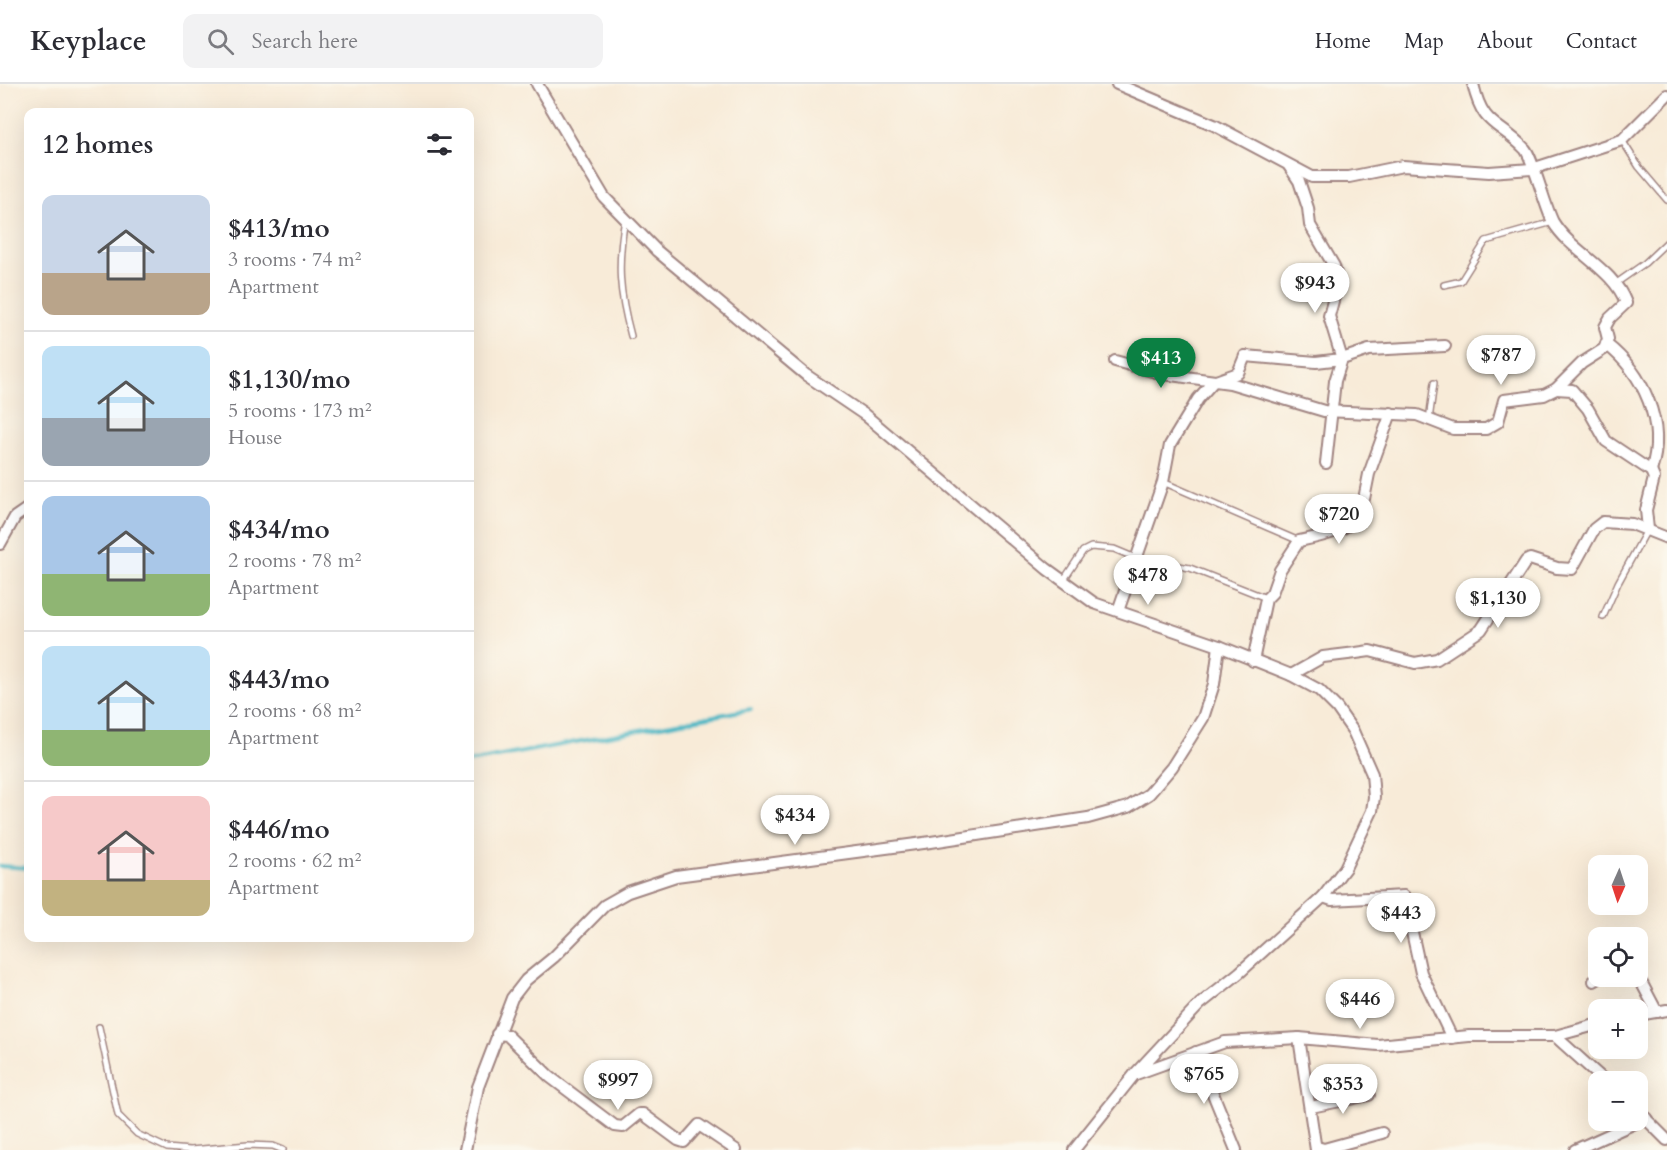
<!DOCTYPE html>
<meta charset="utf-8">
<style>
body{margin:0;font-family:Cardo,serif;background:#f2f2f3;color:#2b2b33;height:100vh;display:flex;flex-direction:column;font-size:22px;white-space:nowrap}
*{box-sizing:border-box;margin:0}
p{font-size:20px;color:#7c7c81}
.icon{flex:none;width:33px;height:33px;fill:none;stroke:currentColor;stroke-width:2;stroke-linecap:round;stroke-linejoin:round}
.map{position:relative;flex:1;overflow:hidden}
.drawer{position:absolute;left:24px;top:24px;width:450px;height:834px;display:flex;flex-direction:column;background:#fff;border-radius:12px;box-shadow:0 6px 24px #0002}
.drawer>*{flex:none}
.needle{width:39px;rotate:183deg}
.tools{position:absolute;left:1588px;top:771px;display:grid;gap:12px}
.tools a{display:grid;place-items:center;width:60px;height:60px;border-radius:12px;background:#fff;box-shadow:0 6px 24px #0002;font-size:30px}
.price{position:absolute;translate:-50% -51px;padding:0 14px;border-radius:21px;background:#fff;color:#222;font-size:20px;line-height:39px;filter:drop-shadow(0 2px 3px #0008)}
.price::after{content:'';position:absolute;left:50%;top:36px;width:18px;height:14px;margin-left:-9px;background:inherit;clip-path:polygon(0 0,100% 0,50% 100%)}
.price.current{background:#0b8043;color:#fff}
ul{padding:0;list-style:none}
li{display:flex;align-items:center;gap:18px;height:150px;padding:0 18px}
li+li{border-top:2px solid #e1e1e2}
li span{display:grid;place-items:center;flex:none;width:168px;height:120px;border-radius:12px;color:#555}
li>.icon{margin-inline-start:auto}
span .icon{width:72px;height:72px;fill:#fffc;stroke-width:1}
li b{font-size:26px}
h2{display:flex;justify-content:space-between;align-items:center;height:72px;padding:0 18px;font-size:26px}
header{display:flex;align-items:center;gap:36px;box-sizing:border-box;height:84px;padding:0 30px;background:#fff;border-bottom:2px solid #e1e1e2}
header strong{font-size:28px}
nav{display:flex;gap:33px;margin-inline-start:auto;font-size:21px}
.search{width:420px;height:54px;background:#f2f2f3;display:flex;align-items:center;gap:15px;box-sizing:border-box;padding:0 21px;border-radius:12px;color:#7c7c81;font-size:22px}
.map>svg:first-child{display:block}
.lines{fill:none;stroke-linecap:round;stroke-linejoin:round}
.stream{stroke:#4ab7c5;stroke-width:4}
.service-casing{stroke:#a18582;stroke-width:8}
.minor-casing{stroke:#a18582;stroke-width:14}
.service{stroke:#fff;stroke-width:5}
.minor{stroke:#fff;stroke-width:10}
</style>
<header>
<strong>Keyplace</strong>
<div class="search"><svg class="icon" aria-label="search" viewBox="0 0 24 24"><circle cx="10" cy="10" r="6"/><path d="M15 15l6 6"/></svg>Search here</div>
<nav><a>Home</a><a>Map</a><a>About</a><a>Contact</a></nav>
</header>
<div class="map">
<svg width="1667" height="1066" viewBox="0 0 1667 1066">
<rect width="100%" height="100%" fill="#fbf7ec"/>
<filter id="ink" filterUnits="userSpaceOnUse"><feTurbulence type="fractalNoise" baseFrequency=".0167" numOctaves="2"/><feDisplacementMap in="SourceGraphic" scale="12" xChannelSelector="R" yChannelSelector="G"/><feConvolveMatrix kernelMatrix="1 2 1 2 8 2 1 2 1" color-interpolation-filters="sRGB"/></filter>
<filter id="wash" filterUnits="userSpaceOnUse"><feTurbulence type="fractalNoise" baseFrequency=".008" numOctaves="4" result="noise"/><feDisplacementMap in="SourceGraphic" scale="24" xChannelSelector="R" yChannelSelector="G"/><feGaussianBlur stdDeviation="1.35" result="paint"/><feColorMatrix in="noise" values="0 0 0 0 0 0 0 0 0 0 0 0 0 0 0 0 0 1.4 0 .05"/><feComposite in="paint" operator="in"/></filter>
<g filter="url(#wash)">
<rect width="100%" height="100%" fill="#f8ebd8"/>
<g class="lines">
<!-- stream -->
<g class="stream">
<polyline points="470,678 751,625"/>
<polyline points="0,782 28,784"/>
</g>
</g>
</g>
<g filter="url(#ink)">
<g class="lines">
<defs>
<g id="service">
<polyline points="1622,56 1639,83 1667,116"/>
<path d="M625,135C617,181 619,207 631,252"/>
<polyline points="1615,200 1645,179 1667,158"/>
<polyline points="1444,201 1461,197 1486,157 1553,138"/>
<polyline points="1429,336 1434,299"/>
<polyline points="1163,398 1299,457"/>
<polyline points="1063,497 1083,467 1091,463 1114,465 1138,475 1190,484 1266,514"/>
<polyline points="1603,533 1618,499 1647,446"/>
<polyline points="99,943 118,1031 137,1050 167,1064 190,1066 248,1061 273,1062 283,1066"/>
</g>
<g id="minor">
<polyline points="537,0 604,113 657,167 806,291 865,331 1047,485 1094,519 1219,562 1291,591 1319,606 1337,624 1353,647 1372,690 1374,713 1372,727 1345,784 1323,813 1301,833 1239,889 1200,920 1134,991 1074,1066"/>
<polyline points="1117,0 1214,41 1312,93 1349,93 1403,82 1489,88 1532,85 1622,56 1667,11"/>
<polyline points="1289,82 1299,97 1308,124 1310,141 1334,182 1338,198 1329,232 1342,275 1335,297 1326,379"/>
<path d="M1606,260C1643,289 1667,339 1651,387"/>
<path d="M1115,277L1163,290L1230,299L1324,327L1417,331L1453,345H1486L1498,338L1504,316L1544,311L1556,305L1582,279L1604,265L1608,255L1605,243L1610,234L1626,219C1613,184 1572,169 1553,138C1545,123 1533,74 1525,65C1498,37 1483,44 1473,0"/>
<polyline points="1556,305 1572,306 1588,325 1606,357 1651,387 1654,394 1646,426 1648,445"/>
<polyline points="0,460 15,433 28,424"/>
<polyline points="1118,527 1163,398 1170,361 1198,315 1213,298 1238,289 1245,272 1316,278 1342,275 1369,266 1445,262"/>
<path d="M1253,577L1266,515L1272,509L1280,486L1299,457C1318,453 1349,447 1361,430L1369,390L1391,329"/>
<polyline points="1291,591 1323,573 1356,569 1370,567 1415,579 1437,575 1481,546 1526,477 1530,475 1557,484 1572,485 1594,445 1603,438 1632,440 1667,454"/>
<polyline points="1323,813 1332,816 1404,812 1421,889 1452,954"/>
<polyline points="1638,892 1657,928"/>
<polyline points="1594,897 1602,892"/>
<polyline points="1638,931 1667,926"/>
<polyline points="497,950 507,951 550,993 615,1042 623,1043 639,1030 643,1030 678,1056 684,1058 699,1041 736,1066"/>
<polyline points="1555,952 1606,998"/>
<polyline points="1299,954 1316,1066"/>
<polyline points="1196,968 1236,1066"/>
<polyline points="1136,990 1225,958 1299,954 1378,961 1469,952 1555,952 1599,940"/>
<polyline points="1311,1023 1369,1011"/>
<polyline points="1638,1027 1667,1056"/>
<polyline points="1317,1063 1324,1065 1382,1049"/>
<polyline points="465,1066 478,1003 512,914 526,896 554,873 605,821 628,808 676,792 931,758 1088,734 1128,723 1149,710 1172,683 1203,634 1214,600 1219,562"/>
<polyline points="1575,1066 1646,1034"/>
</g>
</defs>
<!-- service casing -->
<use href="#service" class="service-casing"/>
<!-- minor casing -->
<use href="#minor" class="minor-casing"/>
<!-- service -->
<use href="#service" class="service"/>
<!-- minor -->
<use href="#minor" class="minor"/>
</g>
</g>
</svg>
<div class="tools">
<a><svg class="needle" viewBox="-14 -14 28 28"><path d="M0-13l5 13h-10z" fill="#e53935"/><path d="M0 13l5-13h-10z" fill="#7c7c81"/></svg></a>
<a><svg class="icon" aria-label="locate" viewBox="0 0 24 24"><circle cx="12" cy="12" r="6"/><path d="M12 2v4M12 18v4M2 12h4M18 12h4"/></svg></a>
<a>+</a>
<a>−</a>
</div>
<b class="price" style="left:1315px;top:230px">$943</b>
<b class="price" style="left:1501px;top:302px">$787</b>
<b class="price current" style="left:1161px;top:305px">$413</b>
<b class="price" style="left:1339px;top:461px">$720</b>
<b class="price" style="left:1148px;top:522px">$478</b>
<b class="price" style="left:1498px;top:545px">$1,130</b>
<b class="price" style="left:795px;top:762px">$434</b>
<b class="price" style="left:1401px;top:860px">$443</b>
<b class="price" style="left:1360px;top:946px">$446</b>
<b class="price" style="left:1204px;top:1021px">$765</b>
<b class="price" style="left:618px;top:1027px">$997</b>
<b class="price" style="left:1343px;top:1031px">$353</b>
<section class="drawer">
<h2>12 homes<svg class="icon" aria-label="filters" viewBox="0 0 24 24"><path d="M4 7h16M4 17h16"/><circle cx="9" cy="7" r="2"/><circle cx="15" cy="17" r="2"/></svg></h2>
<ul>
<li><span style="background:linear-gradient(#c9d6e8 65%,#b9a48a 0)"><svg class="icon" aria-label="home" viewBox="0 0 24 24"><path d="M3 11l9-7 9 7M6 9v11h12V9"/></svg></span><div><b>$413/mo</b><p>3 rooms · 74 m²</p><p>Apartment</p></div></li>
<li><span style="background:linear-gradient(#bfe0f5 60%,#9aa5b1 0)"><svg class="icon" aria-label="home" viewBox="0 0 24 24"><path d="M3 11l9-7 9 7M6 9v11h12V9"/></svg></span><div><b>$1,130/mo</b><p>5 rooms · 173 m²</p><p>House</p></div></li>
<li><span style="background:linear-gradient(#a9c7e8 65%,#8fb573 0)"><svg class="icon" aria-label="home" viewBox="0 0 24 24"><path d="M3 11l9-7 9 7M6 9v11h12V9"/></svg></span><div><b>$434/mo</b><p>2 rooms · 78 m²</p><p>Apartment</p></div></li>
<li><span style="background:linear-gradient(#bfe0f5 70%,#8fb573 0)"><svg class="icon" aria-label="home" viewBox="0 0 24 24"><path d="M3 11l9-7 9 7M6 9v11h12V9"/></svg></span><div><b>$443/mo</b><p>2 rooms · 68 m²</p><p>Apartment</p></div></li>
<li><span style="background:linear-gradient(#f6c9c9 70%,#c2b280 0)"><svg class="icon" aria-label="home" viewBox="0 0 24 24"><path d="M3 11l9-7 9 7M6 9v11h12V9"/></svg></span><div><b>$446/mo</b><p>2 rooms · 62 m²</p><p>Apartment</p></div></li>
</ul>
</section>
</div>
